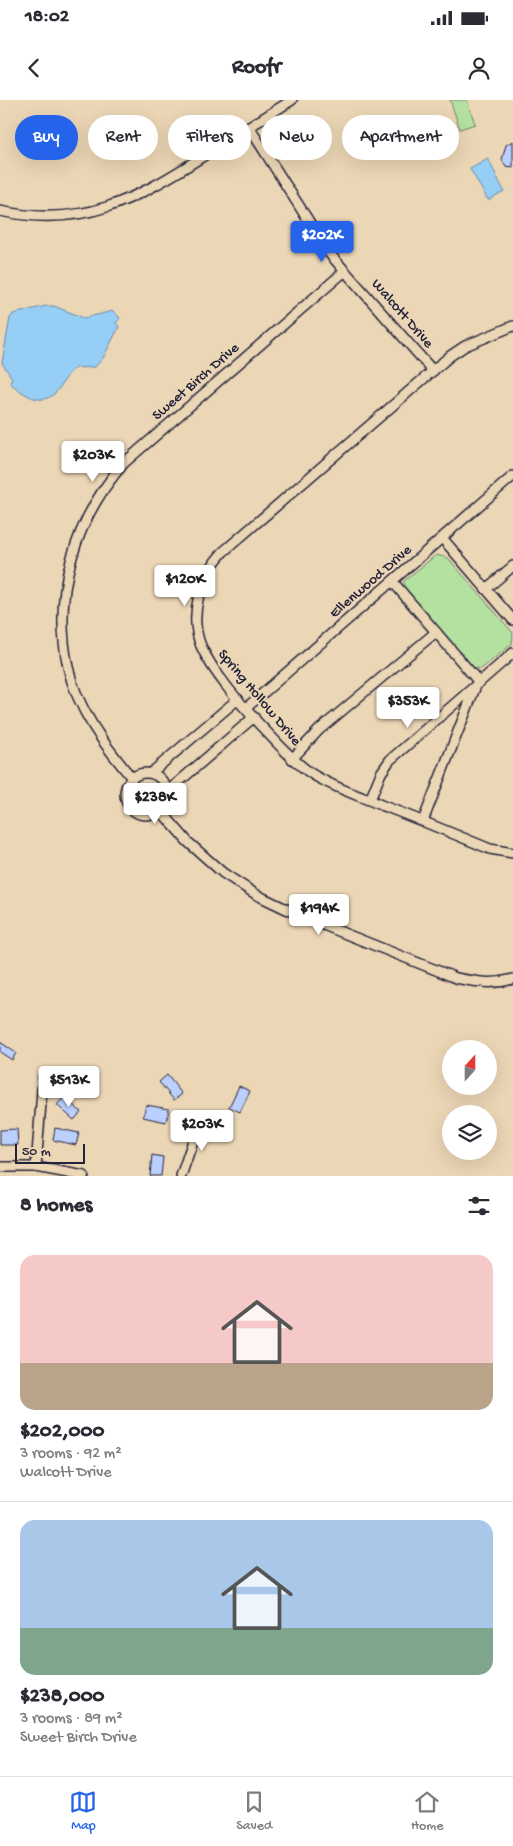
<!DOCTYPE html>
<meta charset="utf-8">
<style>
body{margin:0;font-family:"Gochi Hand",sans-serif;background:#f7f7f7;color:#2b2b33;height:100vh;display:flex;flex-direction:column;font-size:19px;white-space:nowrap}
*{box-sizing:border-box;margin:0}
p{font-size:16px;color:#7c7c81}
.icon{flex:none;width:28px;height:28px;fill:none;stroke:currentColor;stroke-width:2;stroke-linecap:round;stroke-linejoin:round}
.map{position:relative;height:1076px;overflow:hidden}
.panel{display:flex;flex-direction:column;background:#fff;flex:1}
.panel>*{flex:none}
.hud{position:absolute;left:15px;top:15px;width:484px;height:45px;display:flex;gap:10px}
.needle{width:32px;rotate:21deg}
.buttons{position:absolute;left:442px;top:940px;display:grid;gap:10px}
.buttons a{display:grid;place-items:center;width:55px;height:55px;border-radius:50%;background:#fff;box-shadow:0 5px 20px #0002;font-size:25px}
.scale{position:absolute;left:15px;bottom:12px;width:70px;box-sizing:border-box;padding-left:5px;border:2px solid #22223b;border-top:0;font-size:14px;line-height:18px;white-space:nowrap;color:#22223b;-webkit-text-stroke:4px #ebd6b5;paint-order:stroke}
.price{position:absolute;translate:-50% -42px;padding:0 11px;border-radius:5px;background:#fff;color:#222;font-size:16px;line-height:32px;filter:drop-shadow(0 1px 2px #0008)}
.price::after{content:'';position:absolute;left:50%;top:30px;width:15px;height:11px;margin-left:-8px;background:inherit;clip-path:polygon(0 0,100% 0,50% 100%)}
.price.on{background:#2563eb;color:#fff}
ul{padding:0;list-style:none}
li{display:grid;align-content:center;gap:10px;height:265px;padding:0 20px}
li+li{border-top:1px solid #e1e1e2}
li span{display:grid;place-items:center;height:155px;border-radius:15px;color:#555}
li>.icon{margin-inline-start:auto}
span .icon{width:90px;height:90px;fill:#fffc;stroke-width:1}
li b{font-size:21px}
h2{display:flex;justify-content:space-between;align-items:center;height:60px;padding:0 20px;font-size:21px}
.tag{padding:0 18px;border-radius:22px;background:#fff;box-shadow:0 5px 20px #0002;font-size:18px;line-height:45px}
.tag.on{background:#2563eb;color:#fff}
.status{display:flex;justify-content:space-between;align-items:center;height:35px;padding:0 25px;background:#fff;direction:ltr}
.status svg{height:14px;fill:currentColor}
header{display:flex;justify-content:space-between;align-items:center;height:65px;padding:0 20px;background:#fff;font-size:22px;font-weight:700}
.tabs{display:flex;justify-content:space-around;align-items:center;height:70px;border-top:1px solid #e1e1e2;background:#fff;font-size:14px;color:#7c7c81}
.tabs a{display:grid;justify-items:center;gap:2px}
.tabs .on{color:#2563eb}
.map>svg:first-child{display:block}
.green{fill:#b4e1a0;stroke:#6b826e}
.water{fill:#96cef5;stroke:#6889ab}
.building{fill:#bbd0ff;stroke:#22223b}
.lines{fill:none;stroke-linecap:round;stroke-linejoin:round}
.minor-casing{stroke:#22223b;stroke-width:12}
.minor{stroke:#ebd6b5;stroke-width:9}
.labels{text-anchor:middle;dominant-baseline:central;stroke-width:4.5;stroke-linejoin:round;paint-order:stroke}
.street-label{font-size:15px;fill:#22223b;stroke:#ebd6b5}
</style>
<div class="status"><b>18:02</b><svg viewBox="0 0 49 12"><path d="M0 12V9h3v3zM5 12V6h3v6zM10 12V3h3v9zM15 12V0h3v12zM26 1h20v11H26zM47 4h2v5h-2z"/></svg></div>
<header><svg class="icon" aria-label="back" viewBox="0 0 24 24"><path d="M15 5l-7 7 7 7"/></svg>Roofr<svg class="icon" aria-label="person" viewBox="0 0 24 24"><circle cx="12" cy="8" r="4"/><path d="M4 21q1-7 8-7t8 7"/></svg></header>
<div class="map">
<svg width="513" height="1076" viewBox="0 0 513 1076">
<rect width="100%" height="100%" fill="#ebd6b5"/>
<filter id="ink" filterUnits="userSpaceOnUse"><feTurbulence type="fractalNoise" baseFrequency=".02" numOctaves="2"/><feDisplacementMap in="SourceGraphic" scale="10" xChannelSelector="R" yChannelSelector="G"/><feConvolveMatrix kernelMatrix="1 2 1 2 8 2 1 2 1" color-interpolation-filters="sRGB"/></filter>
<g filter="url(#ink)">
<!-- green -->
<g class="green">
<polygon points="450,0 467,0 475,24 460,29"/>
<polygon points="436,455 448,458 513,533 512,544 481,569 471,567 404,492 404,481"/>
</g>
<!-- water -->
<g class="water">
<polygon points="488,59 504,91 488,100 470,69"/>
<path d="M46,206H54L84,218L113,211L120,218L116,223L119,227L103,258L95,267L75,268C68,273 65,280 60,287C45,309 27,297 10,283L12,278L2,263L10,218L13,214Z"/>
</g>
<!-- building -->
<g class="building">
<polygon points="513,41 513,68 506,67 502,60 506,45"/>
<polygon points="0,942 16,953 12,960 0,952"/>
<polygon points="167,975 182,994 174,1000 159,982"/>
<polygon points="239,986 250,991 240,1012 229,1007"/>
<polygon points="64,997 81,1012 74,1020 57,1005"/>
<polygon points="146,1005 169,1009 166,1022 143,1017"/>
<polygon points="55,1028 79,1033 76,1045 53,1040"/>
<polygon points="17,1029 18,1045 0,1045 0,1030"/>
<polygon points="152,1055 163,1057 161,1076 150,1076"/>
</g>
<g class="lines">
<defs>
<g id="minor">
<polyline points="249,27 329,153 433,271"/>
<path d="M0,111C84,129 134,100 202,57C232,38 262,19 292,0"/>
<path d="M513,226L465,246L450,256L223,452C201,476 188,514 201,546C213,573 240,603 260,625C277,642 292,661 312,674C334,688 358,695 381,705C418,719 454,734 490,749L513,753"/>
<polyline points="443,439 513,520"/>
<polyline points="393,482 478,581"/>
<polyline points="486,489 513,466"/>
<polyline points="246,608 513,376"/>
<polyline points="292,659 319,630 436,532"/>
<circle cx="146" cy="694" r="21"/>
<polyline points="151,673 238,599"/>
<path d="M132,678C105,646 77,609 68,567C52,493 75,419 124,363L345,171"/>
<polyline points="167,692 254,617"/>
<polyline points="370,700 381,673 390,660 513,553"/>
<path d="M161,711L188,742L223,773L257,795L301,816L456,878C476,882 493,885 513,879"/>
<polyline points="423,721 477,583"/>
<polyline points="0,1067 36,1067 84,1076"/>
<polyline points="36,1067 43,977"/>
<polyline points="181,1076 200,1020"/>
</g>
</defs>
<!-- minor casing -->
<use href="#minor" class="minor-casing"/>
<!-- minor -->
<use href="#minor" class="minor"/>
</g>
</g>
<g class="labels">
<!-- street labels -->
<g class="street-label">
<text transform="translate(402 214) rotate(49)">Walcott Drive</text>
<text transform="translate(196 282) rotate(-41)">Sweet Birch Drive</text>
<text transform="translate(371 482) rotate(-41)">Ellenwood Drive</text>
<text transform="translate(259 598) rotate(50)">Spring Hollow Drive</text>
</g>
</g>
</svg>
<div class="buttons">
<a><svg class="needle" viewBox="-14 -14 28 28"><path d="M0-13l5 13h-10z" fill="#e53935"/><path d="M0 13l5-13h-10z" fill="#7c7c81"/></svg></a>
<a><svg class="icon" aria-label="layers" viewBox="0 0 24 24"><path d="M12 4l9 5-9 5-9-5zM3 14l9 5 9-5"/></svg></a>
</div>
<div class="scale">50 m</div>
<b class="price on" style="left:322px;top:163px">$202K</b>
<b class="price" style="left:93px;top:383px">$203K</b>
<b class="price" style="left:185px;top:507px">$120K</b>
<b class="price" style="left:408px;top:629px">$353K</b>
<b class="price" style="left:155px;top:725px">$238K</b>
<b class="price" style="left:319px;top:836px">$194K</b>
<b class="price" style="left:69px;top:1008px">$513K</b>
<b class="price" style="left:202px;top:1052px">$203K</b>
<div class="hud">
<a class="tag on">Buy</a>
<a class="tag">Rent</a>
<a class="tag">Filters</a>
<a class="tag">New</a>
<a class="tag">Apartment</a>
</div>
</div>
<section class="panel">
<h2>8 homes<svg class="icon" aria-label="filters" viewBox="0 0 24 24"><path d="M4 7h16M4 17h16"/><circle cx="9" cy="7" r="2"/><circle cx="15" cy="17" r="2"/></svg></h2>
<ul>
<li><span style="background:linear-gradient(#f6c9c9 70%,#b9a48a 0)"><svg class="icon" aria-label="home" viewBox="0 0 24 24"><path d="M3 11l9-7 9 7M6 9v11h12V9"/></svg></span><div><b>$202,000</b><p>3 rooms · 92 m²</p><p>Walcott Drive</p></div></li>
<li><span style="background:linear-gradient(#a9c7e8 70%,#7fa58c 0)"><svg class="icon" aria-label="home" viewBox="0 0 24 24"><path d="M3 11l9-7 9 7M6 9v11h12V9"/></svg></span><div><b>$238,000</b><p>3 rooms · 89 m²</p><p>Sweet Birch Drive</p></div></li>
</ul>
</section>
<nav class="tabs">
<a class="on"><svg class="icon" aria-label="map" viewBox="0 0 24 24"><path d="M3 6l6-2 6 2 6-2v14l-6 2-6-2-6 2zM9 4v14M15 6v14"/></svg>Map</a>
<a><svg class="icon" aria-label="saved" viewBox="0 0 24 24"><path d="M7 4h10v16l-5-4-5 4z"/></svg>Saved</a>
<a><svg class="icon" aria-label="home" viewBox="0 0 24 24"><path d="M3 11l9-7 9 7M6 9v11h12V9"/></svg>Home</a>
</nav>
